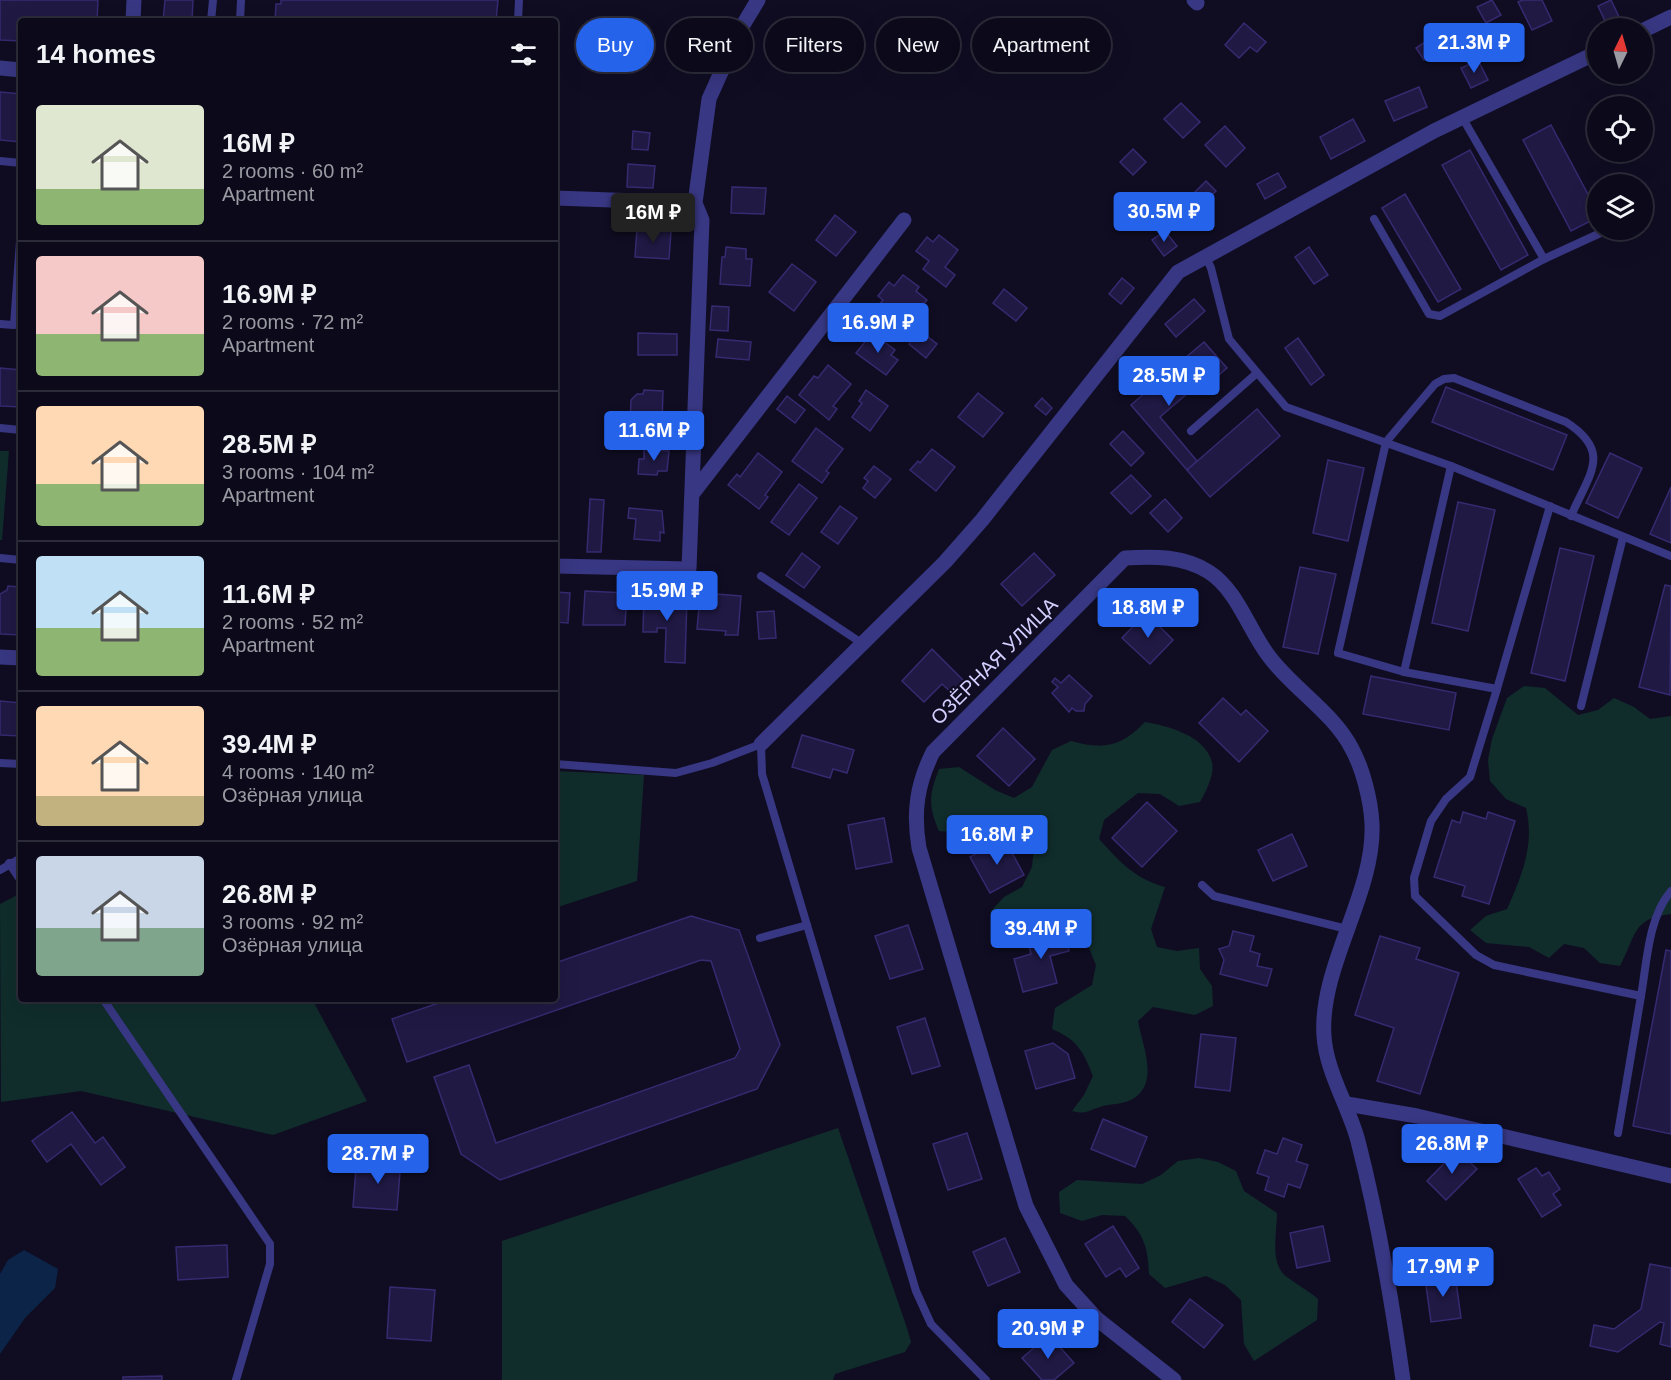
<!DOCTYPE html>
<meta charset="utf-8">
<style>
body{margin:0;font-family:Arial,sans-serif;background:#1a1827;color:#f1f3f6;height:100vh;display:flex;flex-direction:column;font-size:22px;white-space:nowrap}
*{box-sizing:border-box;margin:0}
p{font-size:20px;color:#9a9aa2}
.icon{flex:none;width:33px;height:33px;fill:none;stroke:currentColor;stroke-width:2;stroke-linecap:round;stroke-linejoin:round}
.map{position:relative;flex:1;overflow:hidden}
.sheet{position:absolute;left:18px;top:18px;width:540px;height:984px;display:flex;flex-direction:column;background:#0c0a1a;border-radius:6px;box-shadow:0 6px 24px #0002,0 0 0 2px #2c2b39}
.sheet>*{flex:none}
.guide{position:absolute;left:576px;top:18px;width:570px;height:54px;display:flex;gap:12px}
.needle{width:39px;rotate:5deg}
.fabs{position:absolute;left:1587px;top:18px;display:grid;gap:12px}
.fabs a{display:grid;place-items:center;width:66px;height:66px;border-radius:50%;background:#0c0a1a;box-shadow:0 6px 24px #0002,0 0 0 2px #2c2b39;font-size:30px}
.price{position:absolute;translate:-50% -51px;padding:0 14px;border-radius:6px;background:#2563eb;color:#fff;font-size:20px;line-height:39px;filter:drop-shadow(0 2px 3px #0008)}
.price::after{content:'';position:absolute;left:50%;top:36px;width:18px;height:14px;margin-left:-9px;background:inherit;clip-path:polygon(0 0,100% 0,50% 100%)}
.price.current{background:#222;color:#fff}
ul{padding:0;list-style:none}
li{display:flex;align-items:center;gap:18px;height:150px;padding:0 18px}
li+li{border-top:2px solid #2c2b39}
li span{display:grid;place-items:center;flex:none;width:168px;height:120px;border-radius:6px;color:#555}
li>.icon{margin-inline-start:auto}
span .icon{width:72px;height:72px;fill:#fffc;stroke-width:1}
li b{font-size:26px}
h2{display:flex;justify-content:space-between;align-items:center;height:72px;padding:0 18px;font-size:26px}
.tag{padding:0 21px;border-radius:27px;background:#0c0a1a;box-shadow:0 6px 24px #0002,0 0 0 2px #2c2b39;font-size:21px;line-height:54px}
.tag.current{background:#2563eb;color:#fff}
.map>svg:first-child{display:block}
.green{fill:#102d2b}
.water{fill:#0b2448}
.building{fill:#201944;stroke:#362a70;stroke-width:1.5}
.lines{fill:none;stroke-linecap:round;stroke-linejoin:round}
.lane{stroke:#383783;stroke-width:8}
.street{stroke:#383783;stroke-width:15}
.labels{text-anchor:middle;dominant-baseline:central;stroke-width:4.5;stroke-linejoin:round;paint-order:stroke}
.street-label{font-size:20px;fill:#d3cfff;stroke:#100d23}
</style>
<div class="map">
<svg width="1671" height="1380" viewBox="0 0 1671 1380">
<rect width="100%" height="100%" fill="#100d23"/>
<!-- green -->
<g class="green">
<polygon points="0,451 9,451 2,540 0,540"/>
<path d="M1524,686L1545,688L1578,715L1598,710L1614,698L1634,707L1650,719L1671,716V914C1632,918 1636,936 1620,966L1600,963L1584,948L1564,944L1549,958L1529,947L1486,943L1470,930L1486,916L1507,909C1522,875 1535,845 1526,808L1506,799L1490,781L1488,760L1492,739L1507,698Z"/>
<path d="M1145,722C1167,726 1205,735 1212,762C1215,775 1206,791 1200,802L1179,806L1160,794L1138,793L1104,820L1099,839C1120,862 1135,879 1165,887L1151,929L1157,947L1177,951L1199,948L1200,969L1212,986L1213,1006L1195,1015L1153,1007L1138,1021C1142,1046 1161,1084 1131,1100C1122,1104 1112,1104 1103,1106C1088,1110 1088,1115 1072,1111L1084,1095L1093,1076C1083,1050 1077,1040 1052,1029L1055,1008L1092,985L1096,965L1079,924C1045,906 1033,918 999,930L990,912L1004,897L1022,887L1032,867L1034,845L1022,829L1002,819L961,833L939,831C928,805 929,795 939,769L959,767L995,790L1014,798L1032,787L1052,750L1071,741C1104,750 1121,747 1145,722Z"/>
<polygon points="555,771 644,775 637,881 555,908"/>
<polygon points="21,893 21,999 312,999 367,1101 273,1135 81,1091 1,1102 0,904"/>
<polygon points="838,1128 907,1328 911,1342 905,1352 835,1374 833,1380 502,1380 502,1241"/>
<path d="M1199,1158L1218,1162L1236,1171L1244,1191L1277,1213C1277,1233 1269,1264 1287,1277C1297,1285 1308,1290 1318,1299L1317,1320L1254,1361L1244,1344L1241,1300L1225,1285L1206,1276L1165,1288L1149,1274C1148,1248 1144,1234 1125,1216L1102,1215L1082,1221L1060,1213L1059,1192L1077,1180L1142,1184L1161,1175L1178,1161Z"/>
</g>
<!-- water -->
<polygon class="water" points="24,1250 58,1269 55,1288 25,1318 0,1354 0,1274 8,1260"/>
<!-- building -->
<g class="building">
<polygon points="0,0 98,0 97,21 21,21 21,41 0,40"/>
<polygon points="165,0 193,0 192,21 163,21"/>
<polygon points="281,0 498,0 496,21 275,21 276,4 281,4"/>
<polygon points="1492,0 1501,15 1486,23 1477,7"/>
<polygon points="1523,0 1542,0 1552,21 1532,30 1518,2"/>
<polygon points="1611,0 1619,17 1606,23 1598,6"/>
<polygon points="1244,23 1266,42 1257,52 1250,47 1239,58 1225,45"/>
<polygon points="1436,35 1443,47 1424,60 1416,48"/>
<polygon points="1478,60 1488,80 1471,88 1461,68"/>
<polygon points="1419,87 1427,107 1394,121 1385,101"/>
<polygon points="0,92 21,94 21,142 0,140"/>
<polygon points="1181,103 1200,122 1183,138 1164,119"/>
<polygon points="1353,119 1365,141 1331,159 1320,137"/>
<polygon points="1551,125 1598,213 1598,217 1571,231 1523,140"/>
<polygon points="1225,126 1245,148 1226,167 1205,145"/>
<polygon points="633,131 650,133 648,150 632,149"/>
<polygon points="1133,149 1146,162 1133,175 1120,162"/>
<polygon points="1470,150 1528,255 1501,270 1442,165"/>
<polygon points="628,164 655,166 653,188 627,187"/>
<polygon points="1278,173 1286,187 1265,199 1257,184"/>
<polygon points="1206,181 1216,191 1203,203 1194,193"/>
<polygon points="732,187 766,188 764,214 731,213"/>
<polygon points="1405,194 1461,289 1438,302 1382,208"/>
<polygon points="835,215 856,232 836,256 816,240"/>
<polygon points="637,229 671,231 669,259 635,257"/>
<polygon points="1165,231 1177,246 1164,256 1152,240"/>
<polygon points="939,235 958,250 945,267 955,275 946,287 923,269 929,261 916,251 927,237 933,242"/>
<polygon points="726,247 746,249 746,259 752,259 750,286 720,284 722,257 725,257"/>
<polygon points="1309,247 1328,275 1314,284 1295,257"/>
<polygon points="792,264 816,282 794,311 769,292"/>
<polygon points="903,275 919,287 916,291 927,300 920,308 927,313 916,327 910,322 905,328 878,306 883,300 878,296 889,282 894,286"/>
<polygon points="1122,278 1134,288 1121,304 1109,294"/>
<polygon points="1004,289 1027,308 1016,321 993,303"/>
<polygon points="1194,299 1205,311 1176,337 1165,324"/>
<polygon points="712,306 729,307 728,331 710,330"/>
<polygon points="919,330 937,344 926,358 909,344"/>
<polygon points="638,333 677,334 677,355 638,355"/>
<polygon points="872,333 895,350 891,355 898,360 886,375 856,353"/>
<polygon points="1298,338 1324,375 1311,385 1285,348"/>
<polygon points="718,339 751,342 749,360 716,357"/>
<polygon points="1204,342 1227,368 1207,385 1185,358"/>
<polygon points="1185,358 1203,380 1160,417 1197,461 1187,470 1131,405"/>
<polygon points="828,365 851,384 833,406 837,409 829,420 799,395 814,376 818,378"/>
<polygon points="0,368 21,370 21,407 0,406"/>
<polygon points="1446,387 1567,435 1553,470 1432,422"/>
<polygon points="644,390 663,391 662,425 630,424 631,400 637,394 643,394"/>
<polygon points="866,390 888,406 870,431 852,417 862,403 859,401"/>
<polygon points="978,393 1003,413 983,437 958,417"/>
<polygon points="787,396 805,410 795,423 777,409"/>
<polygon points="1042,398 1052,408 1046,415 1035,406"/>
<polygon points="1257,409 1280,436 1210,497 1187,470"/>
<polygon points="816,428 843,449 826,471 829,473 822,483 792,461"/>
<polygon points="1123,431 1144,453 1131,466 1110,444"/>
<polygon points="644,449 669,451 667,471 658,471 657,475 638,474 639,459 644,459"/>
<polygon points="932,449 955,467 936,491 910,470 918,461 920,463"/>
<polygon points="758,453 782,472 765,495 768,497 759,509 728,485 737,474 740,477"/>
<polygon points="1610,453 1642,468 1618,518 1586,503"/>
<polygon points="1328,460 1364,468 1348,541 1313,533"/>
<polygon points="874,466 891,479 875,498 863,488 868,481 864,478"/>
<polygon points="1131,475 1151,496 1131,514 1111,493"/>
<polygon points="799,484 817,498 789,535 771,522"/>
<polygon points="1671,487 1671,543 1650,534"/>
<polygon points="590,499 604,500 601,552 587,552"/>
<polygon points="1165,499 1182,518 1168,532 1150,513"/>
<polygon points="1458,502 1495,510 1468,631 1432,623"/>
<polygon points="840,506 857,518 838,544 821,532"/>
<polygon points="629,508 662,511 664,533 660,532 660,541 634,539 636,519 628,518"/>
<polygon points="1560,548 1594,556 1565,681 1531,673"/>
<polygon points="802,553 820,567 804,588 786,575"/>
<polygon points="1034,553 1055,575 1022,606 1001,584"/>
<polygon points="1300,567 1336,574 1318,654 1283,647"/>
<polygon points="1665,585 1671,586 1670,695 1639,687"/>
<polygon points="8,586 19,587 21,591 21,635 0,634 0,594 7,590"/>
<polygon points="585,591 627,593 625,625 583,625"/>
<polygon points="555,592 570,593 568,623 555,622"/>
<polygon points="644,592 669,593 669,597 687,597 685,663 665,662 666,628 657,628 657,632 643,632"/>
<polygon points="716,594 741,596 738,635 725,635 726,631 697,629 700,596 715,598"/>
<polygon points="774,611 776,638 759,639 757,612"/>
<polygon points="1146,613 1173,640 1150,664 1122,638"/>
<polygon points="932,649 966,683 954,695 942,684 924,702 902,681"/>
<polygon points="1069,675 1092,696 1085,704 1084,711 1076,711 1072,708 1069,712 1052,693 1058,687 1052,682 1055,678 1061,683"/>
<polygon points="1371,676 1456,693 1449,730 1363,714"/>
<polygon points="1223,698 1241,715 1246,710 1268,731 1239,762 1199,723"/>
<polygon points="0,701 21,703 21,736 0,735"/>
<polygon points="1003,728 1035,759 1009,786 977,756"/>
<polygon points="802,735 854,750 847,773 833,769 830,778 792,767"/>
<polygon points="1147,802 1177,831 1142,867 1112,838"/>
<polygon points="1463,812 1486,819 1488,812 1515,821 1489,904 1462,896 1465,886 1434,877 1452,820 1460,823"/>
<polygon points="884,818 892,862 856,869 848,825"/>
<polygon points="1292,834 1307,866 1273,881 1258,850"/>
<polygon points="1004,838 1024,875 990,893 970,857"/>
<polygon points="691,916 739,930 780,1045 757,1089 500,1180 461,1154 434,1077 469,1065 496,1143 735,1058 740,1049 711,961 701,960 407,1062 392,1019 450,999 555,999 555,963"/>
<polygon points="908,925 923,969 890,979 875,936"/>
<polygon points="1063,928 1069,951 1050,956 1057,983 1023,992 1014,959 1031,954 1027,938"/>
<polygon points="1233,931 1254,936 1250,951 1260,954 1257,966 1272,969 1267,986 1220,974 1224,960 1219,949 1229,946"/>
<polygon points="1380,936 1420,948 1416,959 1459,973 1420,1094 1377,1081 1394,1028 1355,1015"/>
<polygon points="1666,950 1671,951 1671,1134 1633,1126"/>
<polygon points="925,1018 940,1066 912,1074 897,1027"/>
<polygon points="1201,1034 1236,1038 1230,1091 1195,1087"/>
<polygon points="1053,1043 1068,1054 1075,1078 1036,1089 1025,1051"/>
<polygon points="72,1112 95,1143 103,1137 125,1167 101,1185 71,1144 47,1162 32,1141"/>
<polygon points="1103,1119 1147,1137 1135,1167 1091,1149"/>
<polygon points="967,1133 982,1179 948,1190 933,1144"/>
<polygon points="1283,1138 1302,1145 1296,1161 1308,1165 1300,1188 1288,1184 1284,1197 1265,1190 1269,1177 1257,1173 1265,1150 1277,1154"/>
<polygon points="1457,1150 1477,1169 1446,1200 1427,1181"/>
<polygon points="373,1157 401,1159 397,1210 353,1207 356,1169 372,1170"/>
<polygon points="1536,1168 1542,1176 1549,1172 1560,1189 1553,1194 1561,1205 1542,1217 1518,1179"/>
<polygon points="1113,1226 1139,1268 1126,1277 1120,1268 1106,1277 1085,1244"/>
<polygon points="1323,1226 1330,1261 1297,1268 1290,1233"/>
<polygon points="1005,1238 1020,1272 988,1286 973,1252"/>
<polygon points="227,1245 228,1277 178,1280 176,1247"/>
<polygon points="1650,1264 1671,1268 1671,1347 1660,1344 1664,1323 1660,1322 1618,1352 1590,1346 1594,1325 1614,1329 1641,1309"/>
<polygon points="1455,1274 1461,1318 1431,1322 1425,1278"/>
<polygon points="390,1287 435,1290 431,1341 387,1338"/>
<polygon points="1190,1299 1223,1325 1204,1348 1172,1322"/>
<polygon points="1049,1335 1074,1363 1054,1380 1042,1380 1022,1358"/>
<polygon points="162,1376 162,1380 123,1380 123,1377"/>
</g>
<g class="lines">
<!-- lane -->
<g class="lane">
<polyline points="211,21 213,0"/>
<polyline points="240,21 241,0"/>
<polyline points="518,21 519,0"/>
<polyline points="0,161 21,163"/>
<polyline points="1374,219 1429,314 1440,316 1544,259 1462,117"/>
<polyline points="1205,255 1211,268 1229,339 1286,407 1451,466 1671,556"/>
<polyline points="1544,259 1607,230"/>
<polyline points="0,324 14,325 21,227"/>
<polyline points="0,428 21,430"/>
<polyline points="1191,431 1257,373"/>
<path d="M1451,466L1404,672L1338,653L1386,442L1435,384L1444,379L1454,378L1566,422C1613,452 1589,474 1571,516"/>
<polyline points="0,558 21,560"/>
<polyline points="761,576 863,644"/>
<polyline points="1404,672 1497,689 1550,506"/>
<path d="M1497,689L1470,777L1446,799L1431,821L1414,878L1415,896L1476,955L1494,965L1641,996C1647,962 1648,918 1671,891"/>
<polyline points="1581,706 1623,537"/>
<polyline points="0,763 21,764"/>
<polyline points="555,764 676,773 712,763 761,744 762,774 916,1291 931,1324 986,1380"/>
<polyline points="9,863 21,881"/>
<polyline points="0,870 21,858"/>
<polyline points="1202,885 1214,896 1347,929"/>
<polyline points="760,938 807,925"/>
<polyline points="103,999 270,1244 270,1264 236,1380"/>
<polyline points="1618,1133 1641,996"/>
</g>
<!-- street -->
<g class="street">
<polyline points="1194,0 1197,3"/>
<polyline points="133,21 134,0"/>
<polyline points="1642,31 1671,17"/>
<polyline points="0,68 21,70"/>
<polyline points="555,198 695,203"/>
<polyline points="693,493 904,220"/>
<polyline points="555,566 689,569 702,220 695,203 709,99 740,30 758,0"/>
<polyline points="0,657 21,658"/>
<polyline points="761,744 945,562 982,520 1178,272 1434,131 1598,52"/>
<polyline points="1347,1104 1417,1116 1671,1176"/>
<path d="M1174,1380L1097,1319L1066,1285L1026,1206L919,848C913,812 917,784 933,752L1125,558C1154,556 1184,556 1209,572C1237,590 1249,630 1268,655C1292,688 1333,712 1352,749C1363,769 1371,801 1372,824C1375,893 1319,967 1324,1036C1326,1071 1349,1107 1358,1141C1378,1219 1392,1301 1403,1380"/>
</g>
</g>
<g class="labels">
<!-- street labels -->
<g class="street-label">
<text transform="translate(994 661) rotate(-45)">ОЗЁРНАЯ УЛИЦА</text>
</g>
</g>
</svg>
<div class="fabs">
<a><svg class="needle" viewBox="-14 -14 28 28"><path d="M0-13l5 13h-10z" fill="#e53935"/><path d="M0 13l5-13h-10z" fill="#9a9aa2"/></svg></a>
<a><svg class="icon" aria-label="locate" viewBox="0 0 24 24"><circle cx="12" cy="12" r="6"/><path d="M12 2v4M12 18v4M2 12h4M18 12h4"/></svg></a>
<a><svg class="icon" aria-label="layers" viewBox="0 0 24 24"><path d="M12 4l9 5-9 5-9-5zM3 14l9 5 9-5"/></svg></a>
</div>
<b class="price" style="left:1474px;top:74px">21.3M ₽</b>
<b class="price" style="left:1164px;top:243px">30.5M ₽</b>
<b class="price current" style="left:653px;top:244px">16M ₽</b>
<b class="price" style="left:878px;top:354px">16.9M ₽</b>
<b class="price" style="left:1169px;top:407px">28.5M ₽</b>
<b class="price" style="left:654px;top:462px">11.6M ₽</b>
<b class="price" style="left:667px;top:622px">15.9M ₽</b>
<b class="price" style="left:1148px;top:639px">18.8M ₽</b>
<b class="price" style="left:997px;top:866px">16.8M ₽</b>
<b class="price" style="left:1041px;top:960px">39.4M ₽</b>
<b class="price" style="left:1452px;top:1175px">26.8M ₽</b>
<b class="price" style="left:378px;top:1185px">28.7M ₽</b>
<b class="price" style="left:1443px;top:1298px">17.9M ₽</b>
<b class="price" style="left:1048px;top:1360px">20.9M ₽</b>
<div class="guide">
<a class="tag current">Buy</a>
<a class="tag">Rent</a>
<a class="tag">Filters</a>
<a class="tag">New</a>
<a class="tag">Apartment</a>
</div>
<section class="sheet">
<h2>14 homes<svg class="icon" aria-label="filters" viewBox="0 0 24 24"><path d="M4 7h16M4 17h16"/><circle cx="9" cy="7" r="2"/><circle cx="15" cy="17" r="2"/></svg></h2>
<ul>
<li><span style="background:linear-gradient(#dfe7d0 70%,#8fb573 0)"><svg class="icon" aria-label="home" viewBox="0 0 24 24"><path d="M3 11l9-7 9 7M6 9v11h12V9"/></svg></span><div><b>16M ₽</b><p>2 rooms · 60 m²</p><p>Apartment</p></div></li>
<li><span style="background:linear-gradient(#f6c9c9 65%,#8fb573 0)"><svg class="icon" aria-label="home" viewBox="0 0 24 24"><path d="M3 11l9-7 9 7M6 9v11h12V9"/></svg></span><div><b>16.9M ₽</b><p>2 rooms · 72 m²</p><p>Apartment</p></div></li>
<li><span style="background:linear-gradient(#ffd9b3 65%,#8fb573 0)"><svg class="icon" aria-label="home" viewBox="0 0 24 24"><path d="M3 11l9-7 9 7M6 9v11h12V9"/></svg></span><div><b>28.5M ₽</b><p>3 rooms · 104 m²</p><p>Apartment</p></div></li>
<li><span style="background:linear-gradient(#bfe0f5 60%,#8fb573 0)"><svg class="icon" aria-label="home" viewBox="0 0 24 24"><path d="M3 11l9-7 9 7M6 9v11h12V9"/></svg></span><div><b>11.6M ₽</b><p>2 rooms · 52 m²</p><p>Apartment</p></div></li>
<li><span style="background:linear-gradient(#ffd9b3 75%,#c2b280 0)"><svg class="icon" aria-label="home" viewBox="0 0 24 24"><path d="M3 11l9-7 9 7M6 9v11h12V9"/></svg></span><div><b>39.4M ₽</b><p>4 rooms · 140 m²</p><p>Озёрная улица</p></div></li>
<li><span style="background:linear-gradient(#c9d6e8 60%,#7fa58c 0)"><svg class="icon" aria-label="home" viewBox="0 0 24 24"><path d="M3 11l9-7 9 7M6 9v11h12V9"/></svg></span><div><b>26.8M ₽</b><p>3 rooms · 92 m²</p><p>Озёрная улица</p></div></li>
</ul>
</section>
</div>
